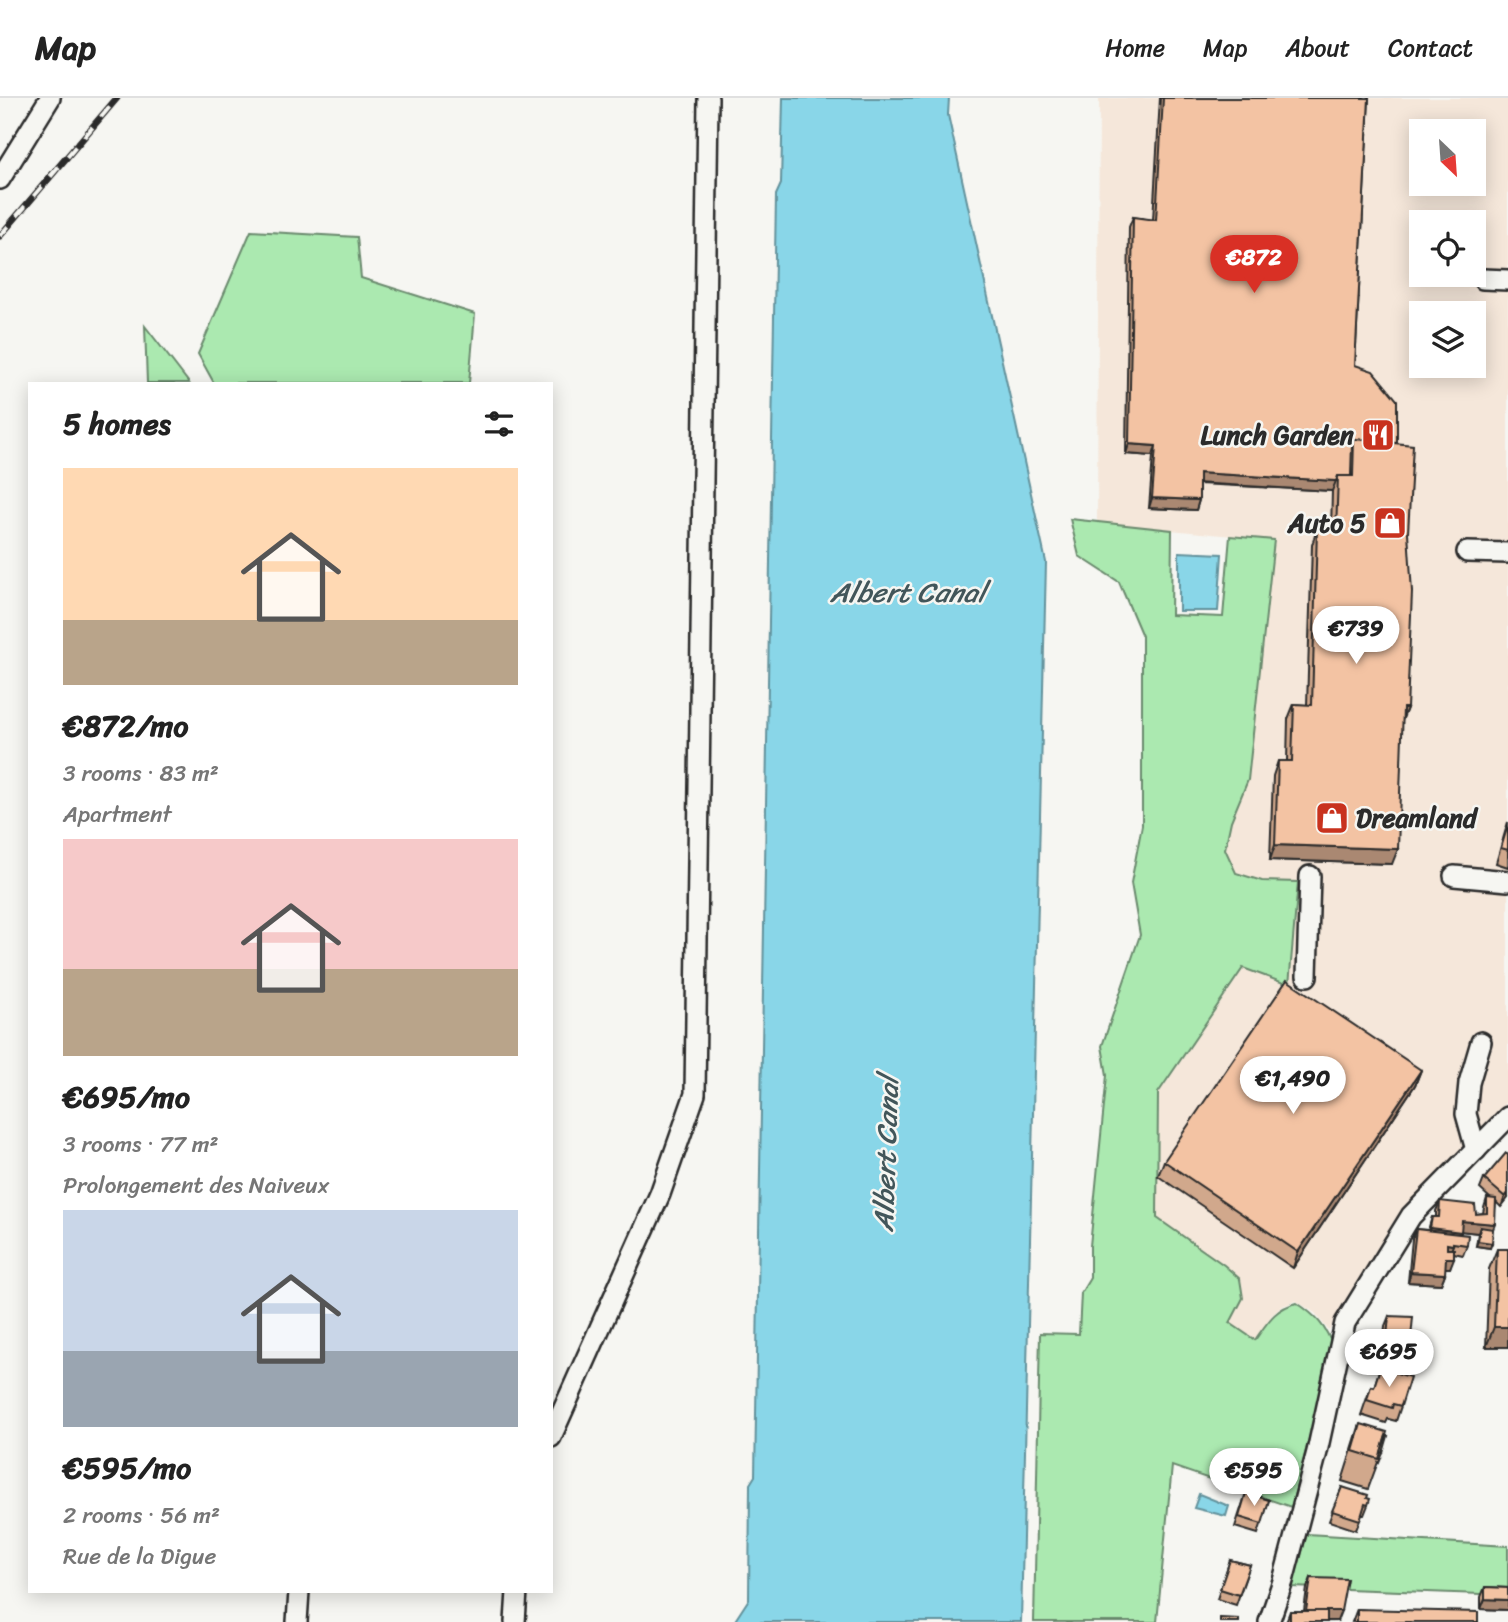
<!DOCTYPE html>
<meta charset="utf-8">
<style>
body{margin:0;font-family:Sriracha,sans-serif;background:#f2f2f2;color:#222;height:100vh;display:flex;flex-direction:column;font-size:26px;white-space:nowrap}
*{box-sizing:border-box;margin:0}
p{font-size:23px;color:#767676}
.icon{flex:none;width:38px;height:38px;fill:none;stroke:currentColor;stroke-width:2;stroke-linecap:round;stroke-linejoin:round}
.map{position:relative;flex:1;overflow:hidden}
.side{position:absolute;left:28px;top:284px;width:525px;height:1211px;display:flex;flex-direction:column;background:#fff;border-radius:0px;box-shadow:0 4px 18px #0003}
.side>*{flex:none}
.needle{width:46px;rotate:155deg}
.fabs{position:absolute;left:1409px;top:21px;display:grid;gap:14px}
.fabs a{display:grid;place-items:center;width:77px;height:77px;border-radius:0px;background:#fff;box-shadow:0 4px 18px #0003;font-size:35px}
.price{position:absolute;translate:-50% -60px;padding:0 16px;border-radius:24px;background:#fff;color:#222;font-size:23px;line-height:46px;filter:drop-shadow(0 2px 4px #0008)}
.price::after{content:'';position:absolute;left:50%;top:42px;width:21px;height:16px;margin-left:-10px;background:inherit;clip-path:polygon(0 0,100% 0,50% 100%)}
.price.active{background:#d93025;color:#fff}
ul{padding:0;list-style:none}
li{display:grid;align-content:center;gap:14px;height:371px;padding:0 35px}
li span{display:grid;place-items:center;height:217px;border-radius:0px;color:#555}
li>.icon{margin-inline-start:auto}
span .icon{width:126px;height:126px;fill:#fffc;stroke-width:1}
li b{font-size:30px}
h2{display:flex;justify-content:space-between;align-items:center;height:84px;padding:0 35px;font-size:30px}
header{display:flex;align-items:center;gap:42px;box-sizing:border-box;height:98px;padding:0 35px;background:#fff;border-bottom:2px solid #e0e0e0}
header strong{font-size:33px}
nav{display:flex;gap:38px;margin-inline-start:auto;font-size:24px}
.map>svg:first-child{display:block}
.built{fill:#f5e7da;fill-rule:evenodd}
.green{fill:#abe9b0;stroke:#6b8a6e;stroke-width:2}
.water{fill:#89d6e8;stroke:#63929c;stroke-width:2}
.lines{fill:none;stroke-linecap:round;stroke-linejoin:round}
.minor-casing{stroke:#2b2b2b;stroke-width:24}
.minor{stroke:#f6f6f2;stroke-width:19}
.rail-casing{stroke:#2b2b2b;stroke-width:7}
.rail{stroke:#f6f6f2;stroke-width:4.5;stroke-dasharray:13;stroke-linecap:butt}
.wall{fill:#d1a88c;stroke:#2b2b2b;stroke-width:2}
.shaded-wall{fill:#aa8872;stroke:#2b2b2b;stroke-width:2}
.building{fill:#f3c3a3;stroke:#2b2b2b;stroke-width:2}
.labels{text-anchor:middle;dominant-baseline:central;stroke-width:5;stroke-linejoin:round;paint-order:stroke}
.poi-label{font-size:26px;font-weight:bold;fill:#2b2b2b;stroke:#f6f6f2;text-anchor:end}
.water-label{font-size:28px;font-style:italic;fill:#42565a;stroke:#f6f6f2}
</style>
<header>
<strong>Map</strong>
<nav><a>Home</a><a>Map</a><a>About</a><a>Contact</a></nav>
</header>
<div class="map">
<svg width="1508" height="1524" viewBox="0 0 1508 1524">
<rect width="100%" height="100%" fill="#f6f6f2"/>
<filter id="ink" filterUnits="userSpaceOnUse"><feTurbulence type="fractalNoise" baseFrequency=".0143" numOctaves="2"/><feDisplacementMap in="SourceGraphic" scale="14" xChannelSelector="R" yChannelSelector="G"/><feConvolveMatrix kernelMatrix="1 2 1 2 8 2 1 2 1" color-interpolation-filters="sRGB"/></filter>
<g filter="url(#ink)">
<!-- built -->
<path class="built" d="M1099,0H1508V1003L1460,1056L1395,1121L1329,1233L1315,1215L1296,1203L1283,1208L1272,1217L1255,1241L1230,1225L1243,1200L1240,1181L1224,1166L1157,1120L1159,995L1244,870L1289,887L1298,785L1262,783L1236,775L1225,751L1231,723L1248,683L1274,442L1097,425ZM1421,33H1474V86H1421ZM1421,124H1474V177H1421ZM1421,215H1474V268H1421Z"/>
<!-- green -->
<g class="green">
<polygon points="251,133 357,139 361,180 475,216 469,285 214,285 198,256"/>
<polygon points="145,228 189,285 147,285"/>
<path d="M1070,421L1172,432L1171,517L1223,519L1230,438L1274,442L1248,682L1231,723L1225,751L1236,775L1262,783L1298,784L1289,887L1243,870L1158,995L1157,1120L1224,1167L1240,1181L1243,1200L1230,1225L1255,1242C1267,1225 1275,1210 1297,1205C1315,1217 1326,1228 1333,1249L1291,1409L1172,1368L1157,1524H1034L1040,1235L1079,1236L1081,1195L1090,1180V1148L1107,977L1102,948L1140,837L1131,785L1142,727V538L1119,484L1079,458Z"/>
<polygon points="1307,1436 1508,1448 1508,1497 1292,1489"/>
</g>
<!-- water -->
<g class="water">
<polygon points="783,0 949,0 948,17 1046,464 1021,1524 734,1524 749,1501 750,1386 755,1378 776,97 781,86"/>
<polygon points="1179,454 1222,456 1218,513 1179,513"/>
<polygon points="1199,1396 1229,1408 1226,1418 1194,1410"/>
</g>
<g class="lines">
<defs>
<g id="minor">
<polyline points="0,81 50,0"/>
<polyline points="1483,181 1508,182"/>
<polyline points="1467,454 1508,455"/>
<polyline points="1454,778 1508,783"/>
<polyline points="1307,878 1310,778"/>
<polyline points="1476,1052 1466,1016 1469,985 1481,944"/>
<polyline points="551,1339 660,1096 695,996 708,0"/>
<polyline points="297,1524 299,1493"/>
<polyline points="515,1524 517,1493"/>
<polyline points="1269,1524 1283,1483 1317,1354 1345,1225 1411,1118 1508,1019"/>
</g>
</defs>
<!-- minor casing -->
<use href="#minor" class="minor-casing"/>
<!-- minor -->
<use href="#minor" class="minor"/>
<defs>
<polyline id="rail" points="0,138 117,0"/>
</defs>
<!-- rail casing -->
<use href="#rail" class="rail-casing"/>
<!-- rail -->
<use href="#rail" class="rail"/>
</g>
<!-- wall -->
<g class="wall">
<polygon points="1160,0 1369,0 1355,267 1397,345 1408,435 1407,610 1402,623 1392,766 1270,762 1273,678 1278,663 1287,663 1288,621 1294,606 1307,607 1312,447 1317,431 1331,433 1332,393 1199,386 1199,402 1196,412 1149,410 1153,358 1126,356 1129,129 1133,119 1153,122"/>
<polygon points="1508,724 1508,769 1496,765"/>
<polygon points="1421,972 1415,987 1293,1170 1158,1078 1164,1063"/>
<polygon points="1484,1081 1508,1100 1501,1109 1496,1104 1490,1150 1476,1148 1478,1135 1461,1133 1460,1136 1467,1147 1463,1157 1454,1155 1450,1170 1445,1170 1445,1176 1441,1186 1408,1184 1412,1141 1416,1131 1428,1132 1432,1119 1436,1119 1436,1113 1440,1103 1476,1116 1483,1115 1484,1110 1487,1100 1491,1101 1480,1091"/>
<polygon points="1497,1151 1508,1249 1486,1249 1489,1171"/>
<polygon points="1389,1218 1411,1240 1407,1250 1383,1249 1385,1228"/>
<polygon points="1380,1270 1401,1308 1396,1323 1388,1321 1386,1325 1361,1317 1371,1288 1374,1289"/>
<polygon points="1359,1329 1383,1355 1379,1365 1378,1364 1368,1391 1342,1383"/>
<polygon points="1342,1389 1367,1400 1368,1407 1364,1417 1362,1417 1356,1432 1329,1423"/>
<polygon points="1246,1395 1269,1402 1258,1436 1235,1429"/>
<polygon points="1230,1462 1250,1467 1236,1507 1217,1501"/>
<polygon points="1311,1480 1337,1523 1286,1524 1290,1513 1304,1513 1307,1490"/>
<polygon points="1485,1489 1508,1490 1508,1512 1481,1511 1481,1499"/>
<polygon points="1357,1511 1478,1524 1352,1524"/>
</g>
<!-- shaded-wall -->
<g class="shaded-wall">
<polygon points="1129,346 1156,348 1153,358 1126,356"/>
<polygon points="1199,375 1336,383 1332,393 1195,385"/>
<polygon points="1152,400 1199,402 1196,412 1149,410"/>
<polygon points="1403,610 1407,610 1401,625"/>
<polygon points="1275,747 1398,751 1392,766 1270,762"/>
<polygon points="1421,972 1415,987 1293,1170 1298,1154"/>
<polygon points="1508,1095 1508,1100 1501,1109 1505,1099"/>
<polygon points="1462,1123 1495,1126 1491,1136 1480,1129 1478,1135 1459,1133"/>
<polygon points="1430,1130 1461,1134 1458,1144 1426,1140"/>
<polygon points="1478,1143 1492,1145 1490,1150 1476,1148"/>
<polygon points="1447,1146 1453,1147 1449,1157 1444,1156"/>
<polygon points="1446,1160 1454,1160 1450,1170 1442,1170"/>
<polygon points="1411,1174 1445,1176 1441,1186 1408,1184"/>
<polygon points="1494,1229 1508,1229 1508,1249 1486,1249"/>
<polygon points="1387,1239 1411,1240 1407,1250 1383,1249"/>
<polygon points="1485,1501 1508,1502 1508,1512 1481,1511"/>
<polygon points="1306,1513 1341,1513 1337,1523 1302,1523"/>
</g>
<!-- building -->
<g class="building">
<polygon points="1163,0 1369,0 1355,267 1373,273 1397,302 1397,345 1354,341 1352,346 1351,378 1338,378 1336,383 1199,375 1199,402 1152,400 1156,348 1129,346 1133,119 1156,122"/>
<polygon points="1354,341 1413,347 1408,435 1412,494 1407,610 1403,610 1398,751 1275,747 1278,663 1292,663 1294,606 1312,607 1317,431 1336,434 1338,378 1353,378"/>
<polygon points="1508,727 1508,752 1501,750"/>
<polygon points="1287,882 1421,972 1298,1154 1164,1063"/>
<polygon points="1506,1055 1508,1057 1508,1095 1505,1099 1484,1081"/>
<polygon points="1487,1100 1496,1101 1495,1126 1462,1123 1461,1134 1430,1130 1432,1119 1439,1119 1440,1103 1475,1107 1476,1116 1487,1115"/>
<polygon points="1480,1129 1493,1131 1492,1145 1478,1143"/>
<polygon points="1416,1131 1468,1137 1467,1147 1453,1145 1453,1147 1447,1146 1447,1151 1454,1151 1454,1160 1446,1160 1445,1176 1411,1174"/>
<polygon points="1497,1151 1508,1151 1508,1229 1494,1229"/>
<polygon points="1389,1218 1413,1219 1411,1240 1387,1239"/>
<polygon points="1380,1270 1410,1279 1401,1308 1393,1306 1392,1310 1367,1302 1371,1288 1374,1289"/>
<polygon points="1361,1326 1387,1334 1379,1361 1353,1353"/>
<polygon points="1386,1338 1388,1338 1383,1355 1381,1354"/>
<polygon points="1342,1389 1368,1397 1367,1400 1370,1401 1368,1407 1365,1406 1360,1422 1332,1413"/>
<polygon points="1246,1395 1269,1402 1262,1426 1239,1419"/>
<polygon points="1230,1462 1250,1467 1239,1497 1220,1491"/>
<polygon points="1311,1480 1347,1481 1341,1513 1306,1513"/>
<polygon points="1485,1489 1508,1490 1508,1502 1485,1501"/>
<polygon points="1357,1511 1478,1514 1478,1524 1357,1524"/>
<rect x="1290" y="1513" width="37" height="11"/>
<polygon points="1220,1520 1239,1521 1239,1524 1220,1524"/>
</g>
</g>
<!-- icons -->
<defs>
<symbol id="restaurant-square" viewBox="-11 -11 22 22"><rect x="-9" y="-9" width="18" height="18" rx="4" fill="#c8321e" stroke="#f6f6f2"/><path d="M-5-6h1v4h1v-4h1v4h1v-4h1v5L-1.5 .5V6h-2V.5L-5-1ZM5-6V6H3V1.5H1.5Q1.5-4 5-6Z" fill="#fff"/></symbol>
<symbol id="shop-square" viewBox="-11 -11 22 22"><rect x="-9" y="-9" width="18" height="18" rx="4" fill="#c8321e" stroke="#f6f6f2"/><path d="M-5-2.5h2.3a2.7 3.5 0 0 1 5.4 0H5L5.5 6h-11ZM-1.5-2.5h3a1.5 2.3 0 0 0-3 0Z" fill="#fff"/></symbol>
</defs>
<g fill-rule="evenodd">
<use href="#restaurant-square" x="1359" y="318" width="38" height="38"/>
<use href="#shop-square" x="1371" y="406" width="38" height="38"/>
<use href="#shop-square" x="1313" y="701" width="38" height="38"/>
</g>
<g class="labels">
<!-- poi labels -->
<g class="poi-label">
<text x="1354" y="337">Lunch Garden</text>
<text x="1366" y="425">Auto 5</text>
<text x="1356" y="720" text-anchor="start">Dreamland</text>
</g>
<!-- water labels -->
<g class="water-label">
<text x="908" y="494">Albert Canal</text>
<text transform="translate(886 1056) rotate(-88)">Albert Canal</text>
</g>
</g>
</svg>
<div class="fabs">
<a><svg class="needle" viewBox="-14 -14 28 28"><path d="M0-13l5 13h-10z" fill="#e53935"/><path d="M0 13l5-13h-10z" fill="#767676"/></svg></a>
<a><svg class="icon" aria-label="locate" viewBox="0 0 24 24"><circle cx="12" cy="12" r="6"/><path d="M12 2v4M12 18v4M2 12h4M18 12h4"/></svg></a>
<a><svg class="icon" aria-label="layers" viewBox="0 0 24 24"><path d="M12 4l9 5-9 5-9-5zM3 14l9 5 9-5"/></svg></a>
</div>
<b class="price active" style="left:1254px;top:197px">€872</b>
<b class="price" style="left:1356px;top:568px">€739</b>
<b class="price" style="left:1293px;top:1018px">€1,490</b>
<b class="price" style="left:1389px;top:1291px">€695</b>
<b class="price" style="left:1254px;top:1410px">€595</b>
<section class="side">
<h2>5 homes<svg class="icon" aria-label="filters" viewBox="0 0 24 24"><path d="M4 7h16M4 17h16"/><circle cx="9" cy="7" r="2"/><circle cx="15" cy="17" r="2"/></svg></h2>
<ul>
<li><span style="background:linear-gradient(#ffd9b3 70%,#b9a48a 0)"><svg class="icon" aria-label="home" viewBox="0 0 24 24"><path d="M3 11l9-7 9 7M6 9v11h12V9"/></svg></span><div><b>€872/mo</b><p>3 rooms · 83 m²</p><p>Apartment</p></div></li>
<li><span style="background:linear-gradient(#f6c9c9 60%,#b9a48a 0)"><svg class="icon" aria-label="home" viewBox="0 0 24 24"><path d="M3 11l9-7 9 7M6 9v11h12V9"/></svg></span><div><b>€695/mo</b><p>3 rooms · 77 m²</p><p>Prolongement des Naiveux</p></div></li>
<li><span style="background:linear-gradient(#c9d6e8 65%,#9aa5b1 0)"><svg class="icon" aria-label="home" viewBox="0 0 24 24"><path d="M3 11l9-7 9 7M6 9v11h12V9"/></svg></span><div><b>€595/mo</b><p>2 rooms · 56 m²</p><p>Rue de la Digue</p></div></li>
</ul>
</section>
</div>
